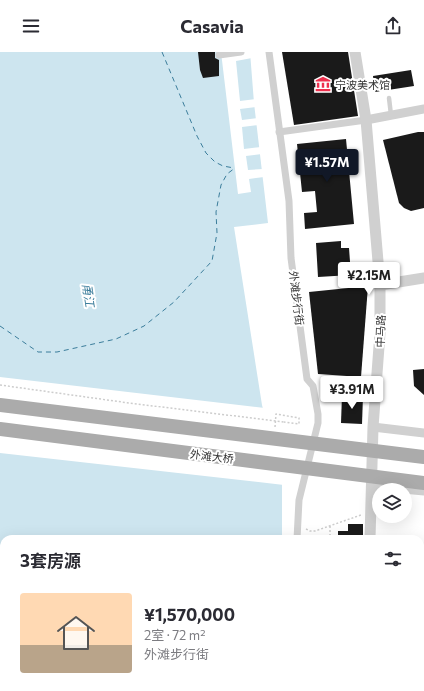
<!DOCTYPE html>
<html lang="zh">
<meta charset="utf-8">
<style>
body{margin:0;font-family:Commissioner,"Noto Sans SC",sans-serif;background:#f2f2f3;color:#2b2b33;height:100vh;display:flex;flex-direction:column;font-size:15px;white-space:nowrap}
*{box-sizing:border-box;margin:0}
p{font-size:13px;color:#7c7c81}
.icon{flex:none;width:22px;height:22px;fill:none;stroke:currentColor;stroke-width:2;stroke-linecap:round;stroke-linejoin:round}
.map{position:relative;flex:1;overflow:hidden}
.drawer{position:absolute;left:0px;top:483px;width:424px;height:156px;display:flex;flex-direction:column;background:#fff;border-radius:12px 12px 0 0;box-shadow:0 4px 16px #0002}
.drawer>*{flex:none}
.controls{position:absolute;left:372px;top:431px;display:grid;gap:8px}
.controls a{display:grid;place-items:center;width:40px;height:40px;border-radius:50%;background:#fff;box-shadow:0 4px 16px #0002;font-size:20px}
.price{position:absolute;translate:-50% -34px;padding:0 9px;border-radius:4px;background:#fff;color:#222;font-size:13px;line-height:26px;filter:drop-shadow(0 1px 2px #0008)}
.price::after{content:'';position:absolute;left:50%;top:24px;width:12px;height:9px;margin-left:-6px;background:inherit;clip-path:polygon(0 0,100% 0,50% 100%)}
.price.selected{background:#111827;color:#fff}
ul{padding:0;list-style:none}
li{display:flex;align-items:center;gap:12px;height:100px;padding:0 20px}
li+li{border-top:1px solid #e1e1e2}
li span{display:grid;place-items:center;flex:none;width:112px;height:80px;border-radius:4px;color:#555}
li>.icon{margin-inline-start:auto}
span .icon{width:48px;height:48px;fill:#fffc;stroke-width:1}
li b{font-size:17px}
h2{display:flex;justify-content:space-between;align-items:center;height:48px;padding:0 20px;font-size:17px}
header{display:flex;justify-content:space-between;align-items:center;height:52px;padding:0 20px;background:#fff;font-size:18px;font-weight:700}
.map>svg:first-child{display:block}
.water{fill:#cde5ef}
.pier{fill:#fff}
.lines{fill:none;stroke-linecap:round;stroke-linejoin:round}
.ferry{stroke:#3b7d9b;stroke-width:1;stroke-dasharray:5 4;stroke-linecap:butt}
.building{fill:#1a1a1a}
.path{stroke:#cdcdcd;stroke-width:1.5;stroke-dasharray:2 2;stroke-linecap:butt}
.service{stroke:#d0d0d0;stroke-width:4.5}
.pedestrian{stroke:#d0d0d0;stroke-width:7}
.minor{stroke:#d0d0d0;stroke-width:9}
.tertiary{stroke:#d0d0d0;stroke-width:11}
.path-bridge{stroke:#cdcdcd;stroke-width:1.5;stroke-dasharray:2 2;stroke-linecap:butt}
.primary-bridge{stroke:#ababab;stroke-width:14}
.labels{text-anchor:middle;dominant-baseline:central;stroke-width:4;stroke-linejoin:round;paint-order:stroke}
.poi-label{font-size:11px;fill:#333;stroke:#fff;text-anchor:start}
.street-label{font-size:11px;fill:#333;stroke:#fff}
.water-label{font-size:12px;font-style:italic;fill:#3b7d9b;stroke:#fff}
</style>
<header><svg class="icon" aria-label="menu" viewBox="0 0 24 24"><path d="M4 6h16M4 12h16M4 18h16"/></svg>Casavia<svg class="icon" aria-label="share" viewBox="0 0 24 24"><path d="M12 15V3M7 8l5-5 5 5M5 13v7h14v-7"/></svg></header>
<div class="map">
<svg width="424" height="639" viewBox="0 0 424 639">
<rect width="100%" height="100%" fill="#fff"/>
<!-- water -->
<polygon class="water" points="0,0 250,0 254,51 268,171 234,175 262,353 282,430 282,487 4,487 4,635 247,635 247,639 0,639"/>
<!-- pier -->
<g class="pier">
<polygon points="221,0 252,0 252,6 236,9 240,49 256,47 256,55 240,57 242,68 258,66 259,73 242,75 244,97 261,95 262,102 246,104 248,118 263,117 264,125 249,127 251,140 238,142"/>
<polygon points="0,325 265,356 284,433 0,401"/>
</g>
<g class="lines">
<!-- ferry -->
<g class="ferry">
<polyline points="162,0 197,84 206,101 215,110 223,114 234,116"/>
<polyline points="0,274 38,300 57,300 116,287 144,274 174,250 212,209 217,181 216,160 221,133 227,122 235,116"/>
</g>
</g>
<!-- building -->
<g class="building">
<polygon points="198,0 215,0 215,6 219,8 219,24 203,26 200,18"/>
<polygon points="282,0 348,0 358,64 294,73"/>
<polygon points="411,18 414,34 375,40 373,24"/>
<polygon points="418,80 424,80 424,156 411,159 404,156 399,151 383,88"/>
<polygon points="346,87 354,172 305,177 304,161 317,160 315,139 302,140 297,92"/>
<polygon points="341,189 341,196 349,196 351,223 318,225 316,191"/>
<polygon points="368,234 361,325 318,322 309,240"/>
<polygon points="424,317 424,343 414,334 413,318"/>
<polygon points="342,343 363,344 362,372 341,371"/>
<polygon points="348,472 363,472 363,487 338,487 338,479 348,479"/>
</g>
<g class="lines">
<!-- path -->
<g class="path">
<polyline points="275,375 276,362 299,366 299,372 284,370"/>
<polyline points="330,474 330,487"/>
<polyline points="306,477 310,479 315,479 361,463"/>
</g>
<!-- service -->
<polyline class="service" points="389,46 391,63"/>
<!-- pedestrian -->
<g class="pedestrian">
<polyline points="269,0 289,149 291,206 307,327 313,334 318,362 318,371 299,448 297,487"/>
<polyline points="219,3 241,0"/>
<polyline points="279,80 366,68"/>
<polyline points="290,639 291,635"/>
</g>
<!-- minor -->
<g class="minor">
<polyline points="366,68 424,57"/>
<polyline points="373,375 424,381"/>
<polyline points="372,434 424,439"/>
</g>
<!-- tertiary -->
<g class="tertiary">
<polyline points="355,0 366,68 380,233 380,281 373,375 370,487"/>
<polyline points="380,233 424,226"/>
<polyline points="369,635 369,639"/>
</g>
<!-- path-bridge -->
<polyline class="path-bridge" points="0,333 129,351 284,370"/>
<!-- primary-bridge -->
<g class="primary-bridge">
<polyline points="0,353 424,405"/>
<polyline points="0,377 424,431"/>
</g>
</g>
<!-- icons -->
<defs>
<symbol id="museum-bare" viewBox="-9 -9 18 18"><path d="M0-6L6-3V-2H-6V-3ZM-5-1h2V3h-2ZM-1-1h2V3h-2ZM3-1h2V3H3ZM-6 4H6V6H-6Z" fill="#ee304e" stroke="#fff" stroke-width="2.5" paint-order="stroke"/></symbol>
</defs>
<g fill-rule="evenodd">
<use href="#museum-bare" x="312" y="21" width="22" height="22"/>
</g>
<g class="labels">
<!-- poi labels -->
<g class="poi-label">
<text x="335" y="32">宁波美术馆</text>
</g>
<!-- street labels -->
<g class="street-label">
<text transform="translate(297 246) rotate(83)">外滩步行街</text>
<text transform="translate(380 279) rotate(-88)">中马路</text>
<text transform="translate(212 404) rotate(7)">外滩大桥</text>
</g>
<!-- water labels -->
<g class="water-label">
<text transform="translate(89 243) rotate(81)">甬江</text>
</g>
</g>
</svg>
<div class="controls">
<a><svg class="icon" aria-label="layers" viewBox="0 0 24 24"><path d="M12 4l9 5-9 5-9-5zM3 14l9 5 9-5"/></svg></a>
</div>
<b class="price selected" style="left:327px;top:131px">¥1.57M</b>
<b class="price" style="left:369px;top:244px">¥2.15M</b>
<b class="price" style="left:352px;top:358px">¥3.91M</b>
<section class="drawer">
<h2>3套房源<svg class="icon" aria-label="filters" viewBox="0 0 24 24"><path d="M4 7h16M4 17h16"/><circle cx="9" cy="7" r="2"/><circle cx="15" cy="17" r="2"/></svg></h2>
<ul>
<li><span style="background:linear-gradient(#ffd9b3 65%,#b9a48a 0)"><svg class="icon" aria-label="home" viewBox="0 0 24 24"><path d="M3 11l9-7 9 7M6 9v11h12V9"/></svg></span><div><b>¥1,570,000</b><p>2室 · 72 m²</p><p>外滩步行街</p></div></li>
</ul>
</section>
</div>
